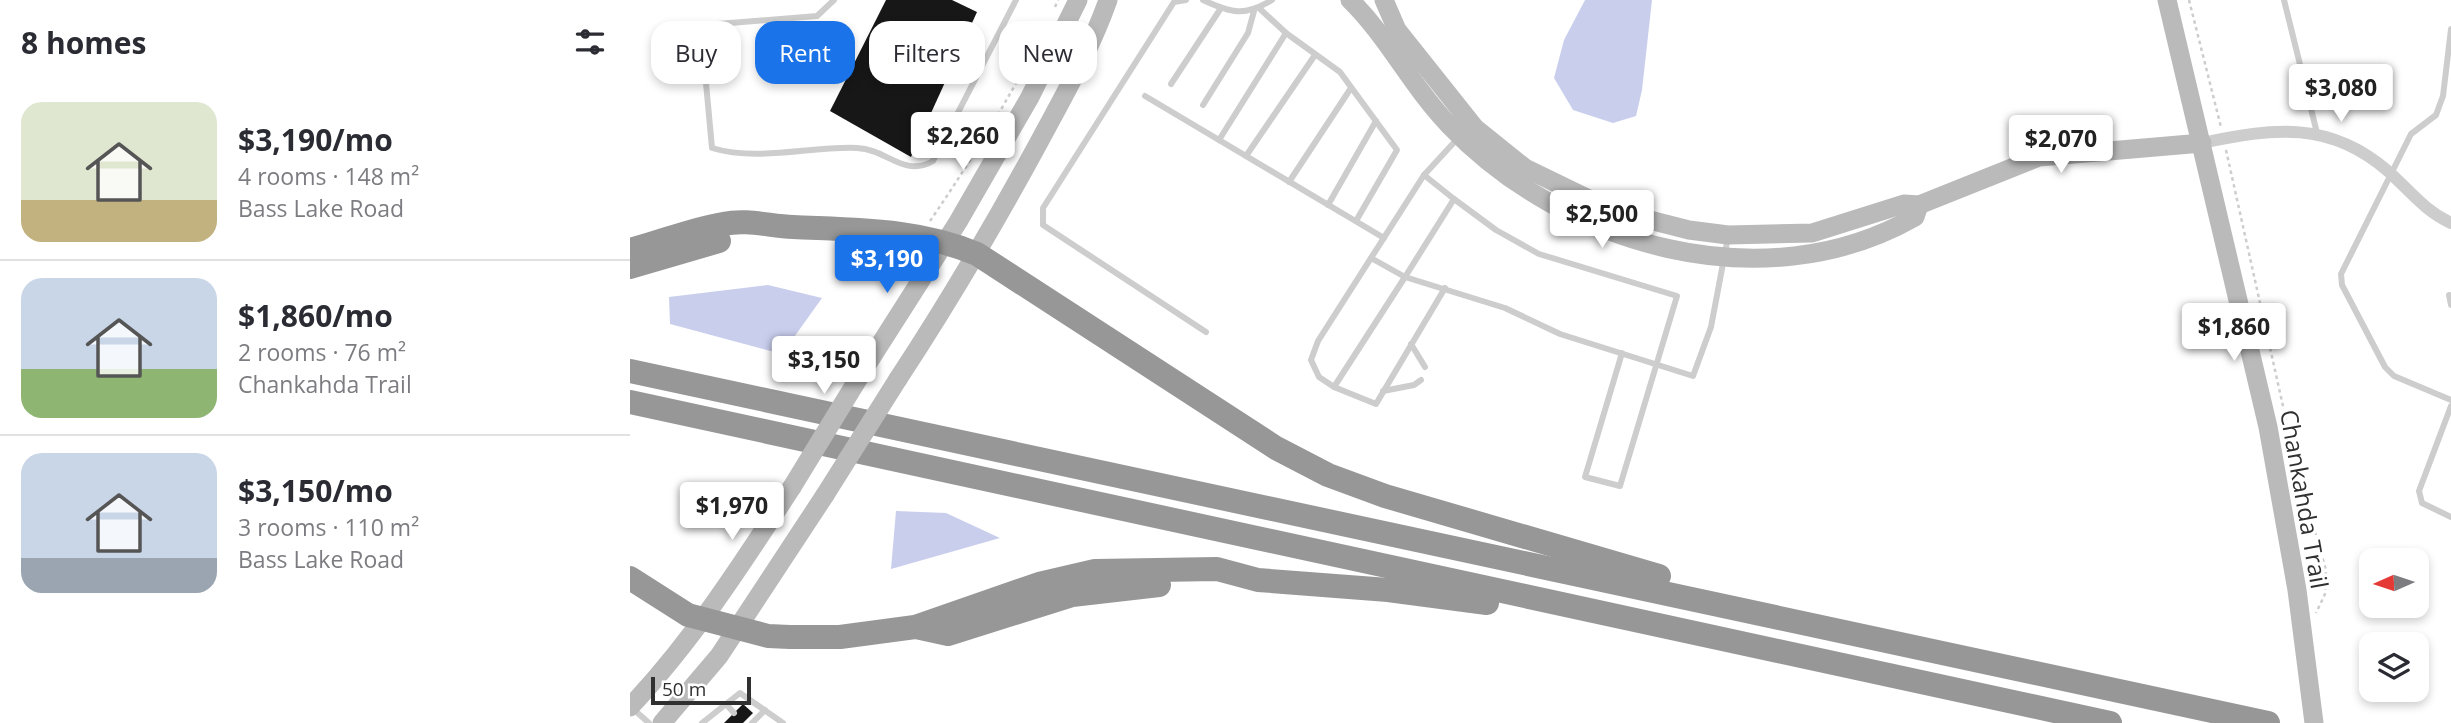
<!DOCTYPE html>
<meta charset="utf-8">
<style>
body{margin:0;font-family:"Open Sans",sans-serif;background:#f2f2f3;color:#2b2b33;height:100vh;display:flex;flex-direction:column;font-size:26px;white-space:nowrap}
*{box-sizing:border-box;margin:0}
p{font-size:23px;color:#7c7c81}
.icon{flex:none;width:38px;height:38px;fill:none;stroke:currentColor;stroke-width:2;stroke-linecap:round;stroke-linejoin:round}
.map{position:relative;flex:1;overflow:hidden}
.sheet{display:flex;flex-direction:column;background:#fff;width:630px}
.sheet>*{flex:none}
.top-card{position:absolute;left:21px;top:21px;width:665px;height:63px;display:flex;gap:14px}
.needle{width:46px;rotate:267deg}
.controls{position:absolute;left:1729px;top:548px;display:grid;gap:14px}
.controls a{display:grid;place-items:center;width:70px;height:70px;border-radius:14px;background:#fff;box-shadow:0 4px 10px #0003;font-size:35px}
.scale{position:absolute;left:21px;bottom:18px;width:100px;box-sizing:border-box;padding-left:7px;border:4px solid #303030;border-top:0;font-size:19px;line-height:24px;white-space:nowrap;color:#303030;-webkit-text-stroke:5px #fff;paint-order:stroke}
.price{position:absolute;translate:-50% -60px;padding:0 16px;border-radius:7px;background:#fff;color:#222;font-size:23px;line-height:46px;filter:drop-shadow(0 2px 4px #0008)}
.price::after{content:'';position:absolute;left:50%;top:42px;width:21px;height:16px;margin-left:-10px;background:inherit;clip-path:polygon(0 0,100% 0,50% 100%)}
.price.on{background:#1a73e8;color:#fff}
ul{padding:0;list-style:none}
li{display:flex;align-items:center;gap:21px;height:175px;padding:0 21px}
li+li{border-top:2px solid #e1e1e2}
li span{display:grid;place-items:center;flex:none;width:196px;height:140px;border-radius:21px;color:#555}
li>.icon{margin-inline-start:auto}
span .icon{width:84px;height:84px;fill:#fffc;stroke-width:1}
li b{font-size:30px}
h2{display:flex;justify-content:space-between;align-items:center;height:84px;padding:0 21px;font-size:30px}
.pill{padding:0 24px;border-radius:21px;background:#fff;box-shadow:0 4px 10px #0003;font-size:24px;line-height:63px}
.pill.on{background:#1a73e8;color:#fff}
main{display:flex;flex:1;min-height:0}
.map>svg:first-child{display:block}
.water{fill:#c9ceed}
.building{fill:#171717}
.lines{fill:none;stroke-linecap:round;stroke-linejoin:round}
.path{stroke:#cdcdcd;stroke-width:2.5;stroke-dasharray:3.5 3.5;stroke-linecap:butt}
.lane{stroke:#cdcdcd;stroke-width:6}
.street{stroke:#cdcdcd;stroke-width:12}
.secondary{stroke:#bababa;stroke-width:19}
.highway{stroke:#979797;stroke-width:24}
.secondary-bridge{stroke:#bababa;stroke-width:19}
.labels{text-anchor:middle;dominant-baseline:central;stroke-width:7;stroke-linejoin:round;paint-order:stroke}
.street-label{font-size:24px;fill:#303030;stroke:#fff}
</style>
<main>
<section class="sheet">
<h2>8 homes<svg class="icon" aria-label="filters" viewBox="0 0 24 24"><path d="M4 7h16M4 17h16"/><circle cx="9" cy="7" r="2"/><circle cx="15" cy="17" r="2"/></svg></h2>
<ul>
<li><span style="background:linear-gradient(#dfe7d0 70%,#c2b280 0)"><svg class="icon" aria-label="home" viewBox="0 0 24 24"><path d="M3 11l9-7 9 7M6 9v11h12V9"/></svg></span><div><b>$3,190/mo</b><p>4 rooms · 148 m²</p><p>Bass Lake Road</p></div></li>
<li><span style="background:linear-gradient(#c9d6e8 65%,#8fb573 0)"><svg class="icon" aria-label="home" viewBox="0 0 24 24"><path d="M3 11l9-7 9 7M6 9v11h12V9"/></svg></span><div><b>$1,860/mo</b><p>2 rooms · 76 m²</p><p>Chankahda Trail</p></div></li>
<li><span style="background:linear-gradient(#c9d6e8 75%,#9aa5b1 0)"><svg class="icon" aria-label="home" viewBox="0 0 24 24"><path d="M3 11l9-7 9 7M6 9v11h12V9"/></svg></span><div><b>$3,150/mo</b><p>3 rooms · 110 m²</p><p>Bass Lake Road</p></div></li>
</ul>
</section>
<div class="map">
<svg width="1821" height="723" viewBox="0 0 1821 723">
<rect width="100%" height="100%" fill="#fff"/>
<!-- water -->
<g class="water">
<polygon points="955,0 1022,0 1012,90 1006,116 983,123 943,110 924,78 934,40"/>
<polygon points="138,285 192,298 152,354 40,324 39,297"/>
<polygon points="266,511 316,513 370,538 261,569"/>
</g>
<!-- building -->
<g class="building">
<polygon points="256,0 322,0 347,12 281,157 200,111"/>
<polygon points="113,704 123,713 113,723 94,723"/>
</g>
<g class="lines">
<!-- path -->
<g class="path">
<polyline points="1559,0 1591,127"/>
<polyline points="425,7 428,0"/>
<polyline points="1596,150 1667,469 1696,570 1695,594 1686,613"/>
<path d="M300,221C337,167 371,112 402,54"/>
</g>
<!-- lane -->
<g class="lane">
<path d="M204,0L187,16L75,25L72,40L82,148C128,162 180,146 227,148C257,149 274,178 303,161L386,0"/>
<polyline points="556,0 544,2 413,208 413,225 576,332"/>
<path d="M573,0C601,13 614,17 642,0"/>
<polyline points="1654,0 1687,133"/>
<polyline points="1821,29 1813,96 1806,115 1781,134 1711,274 1712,285 1755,367 1764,376 1821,400"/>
<polyline points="656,33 710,72 767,150 726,221"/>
<polyline points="541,84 591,8"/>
<polyline points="515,96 754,238"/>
<polyline points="573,105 618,33 624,11"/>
<polyline points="829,137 794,175 824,199 775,277 875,308 930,334 1063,376 1081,327 1098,237"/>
<polyline points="589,140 656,33 629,8"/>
<polyline points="616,156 685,55"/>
<polyline points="659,182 721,88"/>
<polyline points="824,199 866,230 909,254 1047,296 990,486 955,477 992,353"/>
<polyline points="698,205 746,121"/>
<polyline points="741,258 775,277 704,387 746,404 815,288"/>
<polyline points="1819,295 1821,305"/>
<polyline points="781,344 795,367"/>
<polyline points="704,387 689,377 681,360 688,341 794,175"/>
<polyline points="753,391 784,385 791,380"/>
<polyline points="1821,406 1789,491 1792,503 1821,517"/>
<polyline points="96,704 104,713"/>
<polyline points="2,708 19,723"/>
<polyline points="72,723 110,693 153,723"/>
<polyline points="122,723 135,710"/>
</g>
<!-- street -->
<path class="street" d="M1572,143C1643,128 1700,120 1759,172C1780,191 1795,211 1821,223"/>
<!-- secondary -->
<g class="secondary">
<path d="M720,0C758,37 782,87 819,125C934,246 1134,303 1285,217L1289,205"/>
<polyline points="754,0 767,30 845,128 895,168 963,201 1004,216 1059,230 1098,235 1182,233 1274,204 1289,205 1409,157 1572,143"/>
<polyline points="1537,0 1638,427 1667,590 1684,723"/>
<polyline points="233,371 328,222 400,97 448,0"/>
<path d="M268,379C318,303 364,225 408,144C433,97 460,51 478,0"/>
<path d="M0,707C63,640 112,564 162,487"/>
<polyline points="32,723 89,656 195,495"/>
</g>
<!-- highway -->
<g class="highway">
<path d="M0,250C31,242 62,229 93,224C117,219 139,226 163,227C226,230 288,229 347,254L646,448L698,475L755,496L1029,576"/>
<polyline points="0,267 89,241"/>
<polyline points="0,371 1638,723"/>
<polyline points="0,402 1480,723"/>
<polyline points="0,578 58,615 138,636 160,637 210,637 285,627 409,584 465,571 587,569 628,580 758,590 857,603"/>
<polyline points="286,627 318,634 442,595 529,585"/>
</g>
<!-- secondary-bridge -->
<g class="secondary-bridge">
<polyline points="162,487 233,371"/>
<polyline points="195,495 268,379"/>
</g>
</g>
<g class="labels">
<!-- street labels -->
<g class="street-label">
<text transform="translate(1675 499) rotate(80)">Chankahda Trail</text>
</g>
</g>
</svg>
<div class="controls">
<a><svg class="needle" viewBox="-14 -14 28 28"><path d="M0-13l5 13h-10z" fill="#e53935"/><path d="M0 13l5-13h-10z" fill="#7c7c81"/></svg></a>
<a><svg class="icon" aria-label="layers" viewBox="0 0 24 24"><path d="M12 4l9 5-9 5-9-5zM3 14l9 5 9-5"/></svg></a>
</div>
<div class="scale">50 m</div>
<b class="price" style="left:1711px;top:124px">$3,080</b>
<b class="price" style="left:333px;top:172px">$2,260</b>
<b class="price" style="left:1431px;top:175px">$2,070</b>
<b class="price" style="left:972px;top:250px">$2,500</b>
<b class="price on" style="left:257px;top:295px">$3,190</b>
<b class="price" style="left:1604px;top:363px">$1,860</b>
<b class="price" style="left:194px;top:396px">$3,150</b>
<b class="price" style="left:102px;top:542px">$1,970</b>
<div class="top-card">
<a class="pill">Buy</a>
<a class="pill on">Rent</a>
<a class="pill">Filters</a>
<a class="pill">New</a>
</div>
</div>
</main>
